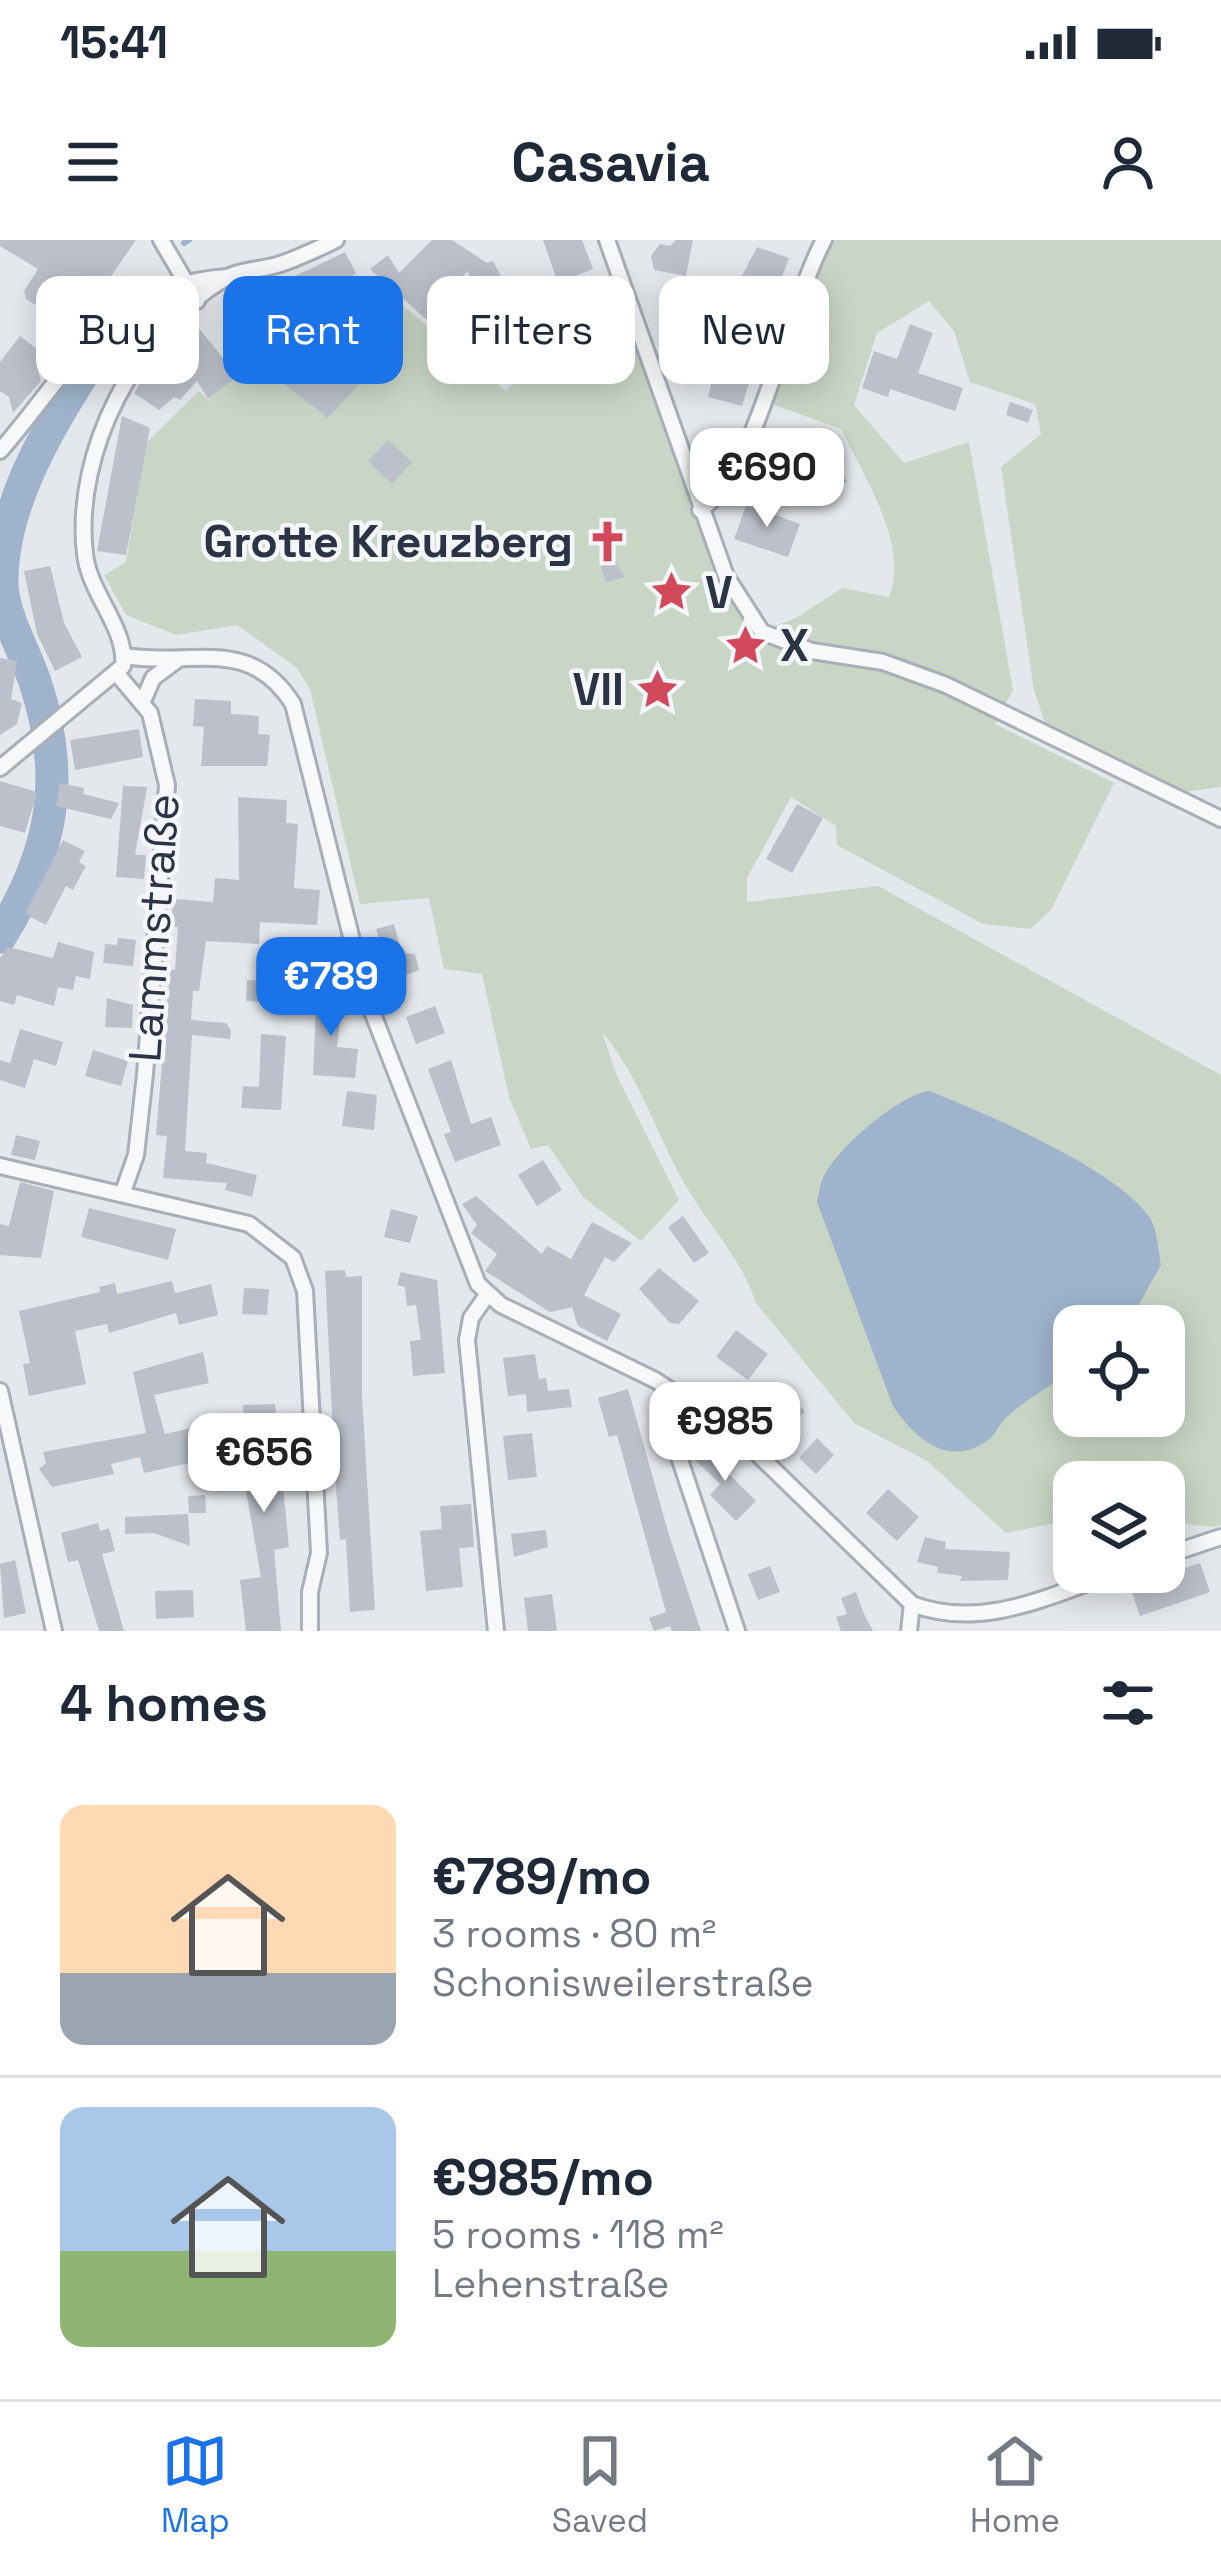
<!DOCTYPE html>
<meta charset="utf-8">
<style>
body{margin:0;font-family:"Space Grotesk",sans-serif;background:#f6f6f7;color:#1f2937;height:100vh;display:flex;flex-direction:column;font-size:45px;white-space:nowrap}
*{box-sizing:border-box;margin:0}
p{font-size:39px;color:#747a83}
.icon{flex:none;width:66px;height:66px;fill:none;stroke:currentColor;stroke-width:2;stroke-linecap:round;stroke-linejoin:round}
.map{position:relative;height:1391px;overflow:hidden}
.drawer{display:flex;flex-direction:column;background:#fff;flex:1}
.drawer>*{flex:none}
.top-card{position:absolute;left:36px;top:36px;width:1149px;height:108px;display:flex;gap:24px}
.controls{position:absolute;left:1053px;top:1065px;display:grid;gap:24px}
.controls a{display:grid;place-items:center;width:132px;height:132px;border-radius:24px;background:#fff;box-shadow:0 6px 30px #0003;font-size:60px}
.price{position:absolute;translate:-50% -102px;padding:0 27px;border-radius:24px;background:#fff;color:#222;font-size:39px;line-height:78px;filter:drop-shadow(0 3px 6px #0008)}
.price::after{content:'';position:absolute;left:50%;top:72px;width:36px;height:27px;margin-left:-18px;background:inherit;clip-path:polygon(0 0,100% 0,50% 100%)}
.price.active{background:#1a73e8;color:#fff}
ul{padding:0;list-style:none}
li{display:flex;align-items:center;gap:36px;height:300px;padding:0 60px}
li+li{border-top:3px solid #e0e1e3}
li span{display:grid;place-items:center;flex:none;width:336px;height:240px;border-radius:24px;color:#555}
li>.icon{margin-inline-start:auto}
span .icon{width:144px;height:144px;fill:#fffc;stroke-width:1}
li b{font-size:51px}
h2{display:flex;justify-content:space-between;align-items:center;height:144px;padding:0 60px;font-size:51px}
.pill{padding:0 42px;border-radius:24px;background:#fff;box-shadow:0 6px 30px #0003;font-size:42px;line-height:108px}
.pill.active{background:#1a73e8;color:#fff}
.status{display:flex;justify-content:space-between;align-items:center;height:84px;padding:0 60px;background:#fff;direction:ltr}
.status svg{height:33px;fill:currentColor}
header{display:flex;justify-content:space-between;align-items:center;height:156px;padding:0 60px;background:#fff;font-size:54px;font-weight:700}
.menu{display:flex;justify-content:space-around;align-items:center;height:168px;border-top:3px solid #e0e1e3;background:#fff;font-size:33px;color:#747a83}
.menu a{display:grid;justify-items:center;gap:6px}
.menu .active{color:#1a73e8}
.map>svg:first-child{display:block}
.green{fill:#c9d6c5;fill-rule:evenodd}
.water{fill:#9fb4cc}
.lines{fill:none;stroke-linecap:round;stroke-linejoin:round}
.stream{stroke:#9fb4cc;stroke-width:6}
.river{stroke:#9fb4cc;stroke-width:33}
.building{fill:#bbc0ca}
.street-casing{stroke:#a9aeb7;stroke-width:20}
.street{stroke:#f7f8fa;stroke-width:14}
.labels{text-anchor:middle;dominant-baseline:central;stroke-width:9;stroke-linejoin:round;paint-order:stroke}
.poi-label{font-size:45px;font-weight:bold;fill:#2b3445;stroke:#f4f6f9;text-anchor:end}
.street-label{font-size:45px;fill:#2b3445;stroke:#f4f6f9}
</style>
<div class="status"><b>15:41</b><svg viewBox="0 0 49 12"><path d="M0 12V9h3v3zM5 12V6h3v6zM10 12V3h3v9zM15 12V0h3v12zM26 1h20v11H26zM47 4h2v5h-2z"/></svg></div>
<header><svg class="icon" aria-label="menu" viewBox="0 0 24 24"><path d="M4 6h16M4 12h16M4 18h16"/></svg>Casavia<svg class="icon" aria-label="person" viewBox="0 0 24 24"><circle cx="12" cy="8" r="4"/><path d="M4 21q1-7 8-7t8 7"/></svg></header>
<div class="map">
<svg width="1221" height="1391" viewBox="0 0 1221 1391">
<rect width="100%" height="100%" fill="#e4e7ec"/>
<!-- green -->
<path class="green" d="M833,0H1221V547L1185,552L1045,483L1034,450L1001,227L1041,194L1035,164L970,142L954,91L929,61L877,93L854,165L904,223L969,202L1013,450L995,484L1114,543L1051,670L1030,689L983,684L837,605L836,586L791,557L747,638V662L878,646L1221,835V1285L1214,1287L1164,1281V1242H1074V1279L1006,1293L927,1221L854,1183L756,1063C741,1017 706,983 683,941C656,892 638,834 602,792L617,836L679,960L641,1001L584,958L548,905L531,909L509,857L482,734L444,729L429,658L360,664L310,449L296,427L237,385L176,395L126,375L104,335L126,322L146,203L199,151L208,160L255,120L272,133L282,123L302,138L317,121L303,93L367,36L506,151L563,99L622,60L726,336L762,391L796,378L842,348L889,357C910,304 863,236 841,189L769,163L800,68ZM1074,1086H1164V1176H1074Z"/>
<!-- water -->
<path class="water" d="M929,851C983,872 1119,930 1150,978C1158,990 1158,1011 1161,1025L1138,1066L1117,1086H1074V1127C1053,1146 1025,1159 1005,1179C998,1186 995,1196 987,1201C948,1228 914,1198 893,1166L817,962C819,954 820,941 825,934C840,906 899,855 929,851Z"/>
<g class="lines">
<!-- stream -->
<polyline class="stream" points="184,3 189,0"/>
<!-- river -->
<path class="river" d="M0,697C53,612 67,537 35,442C24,410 5,380 2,346C0,262 55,177 98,110"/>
</g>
<!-- building -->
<g class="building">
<polygon points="0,0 136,0 96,58 89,54 69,86 26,59 24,51 38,29 0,6"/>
<polygon points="432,0 452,0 487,23 493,21 512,57 488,69 467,31 443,66 450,72 437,89 370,29 388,15 399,33"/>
<polygon points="543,0 582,0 593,29 558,43"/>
<polygon points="676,0 693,0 686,36 654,30 651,16 660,4 670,6"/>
<polygon points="757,7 789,18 778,48 786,50 778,81 761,77 769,49 741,38"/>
<polygon points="345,12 356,33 310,69 316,82 303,93 285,57 242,83 229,64 230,57 263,44 266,50"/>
<polygon points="690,56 700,84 675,93 666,64"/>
<polygon points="739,76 764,83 760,98 765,104 755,115 730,107"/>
<polygon points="910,84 933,93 918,133 963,148 955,171 890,149 888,157 862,148 874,111 897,119"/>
<polygon points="196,85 238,136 208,159 197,141 180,160 174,157 159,170 134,153 148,130"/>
<polygon points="498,87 519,106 495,132 474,113"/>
<polygon points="20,96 47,117 38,130 41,141 13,173 9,157 0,151 0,122"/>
<polygon points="329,111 362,141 328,178 274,136 284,126 302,142"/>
<polygon points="714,133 749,143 742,166 708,157"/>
<polygon points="1010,162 1033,170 1028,183 1006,175"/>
<polygon points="122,176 150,188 126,315 97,311"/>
<polygon points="388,200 412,222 392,244 368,221"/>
<polygon points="807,210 824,213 847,241 815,259 797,252 794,221"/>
<polygon points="759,261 776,267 773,274 800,284 788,317 734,299 746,266 756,269"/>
<polygon points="612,317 625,337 606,343 601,327"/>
<polygon points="50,326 64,383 82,417 55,431 37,394 24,331"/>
<polygon points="0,418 17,421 11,459 22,463 17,484 0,495"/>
<polygon points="195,459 231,461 231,474 259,476 258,494 270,495 267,526 201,526 204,487 193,486"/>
<polygon points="139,489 143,517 75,530 70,500"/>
<polygon points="0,541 37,552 25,593 0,586"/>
<polygon points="60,543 84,548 83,554 119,563 111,579 56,566"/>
<polygon points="123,546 147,547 135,615 146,615 144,639 116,637"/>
<polygon points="238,557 287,560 286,583 298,584 294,648 320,650 317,685 260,682 259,704 206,701 199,751 193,751 191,780 226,783 231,790 230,799 192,795 185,911 207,913 206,923 257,935 252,957 225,950 227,943 163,938 167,896 156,895 170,729 175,730 178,687 171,687 173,659 213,662 215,638 239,640"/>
<polygon points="797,564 823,578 792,633 766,619"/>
<polygon points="63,600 85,611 79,622 86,626 73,650 66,646 46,685 25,674"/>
<polygon points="394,684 402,713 415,714 419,730 393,740 376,689"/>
<polygon points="118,698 136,700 133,726 103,723 105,704 117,705"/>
<polygon points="58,702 94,712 90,739 76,736 73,750 58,747 54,766 17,755 14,765 0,761 0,718 8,707 53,718"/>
<polygon points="247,740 274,742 273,763 246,761"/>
<polygon points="317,750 343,753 337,807 358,809 355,838 313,835"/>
<polygon points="107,758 133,765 132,788 105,787"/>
<polygon points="435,766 445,793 416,804 406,777"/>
<polygon points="20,789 63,802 56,826 34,819 25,848 0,840 0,820 10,823"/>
<polygon points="261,794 286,796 281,870 241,868 243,846 259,847"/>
<polygon points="93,810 128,821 121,846 85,836"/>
<polygon points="451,820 471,884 491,877 501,905 455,922 444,894 451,892 428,829"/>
<polygon points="347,851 377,855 374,890 342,886"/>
<polygon points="16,895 40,901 35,920 11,915"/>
<polygon points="543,920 562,950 537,966 518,935"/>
<polygon points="20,942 54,951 41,1018 0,1015 0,984 9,986"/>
<polygon points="476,956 542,1014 547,1006 571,1019 592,982 632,1003 614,1022 605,1017 584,1055 621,1074 607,1101 578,1086 572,1067 550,1072 485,1031 497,1014 471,993 477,985 462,964"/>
<polygon points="89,968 176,989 168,1020 81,997"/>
<polygon points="391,969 418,976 410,1003 384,997"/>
<polygon points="683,976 709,1013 694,1023 668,987"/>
<polygon points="659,1028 699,1061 679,1084 670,1083 639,1049"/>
<polygon points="345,1030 346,1037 362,1036 362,1157 375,1370 350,1372 346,1299 340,1300 335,1234 325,1031"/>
<polygon points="401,1032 437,1040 445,1133 413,1136 410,1101 421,1100 416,1065 407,1066 405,1047 397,1045"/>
<polygon points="172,1041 175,1053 211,1044 218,1075 179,1085 176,1073 109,1093 107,1084 75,1091 86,1144 29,1156 23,1124 30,1123 19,1071 100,1052 99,1047 115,1043 117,1054"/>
<polygon points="244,1048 269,1049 267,1075 242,1074"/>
<polygon points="736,1090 768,1114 748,1140 716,1117"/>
<polygon points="203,1112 209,1143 154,1155 165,1194 195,1187 203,1220 144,1233 140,1217 111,1224 114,1234 52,1247 39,1229 46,1223 43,1212 146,1193 133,1132"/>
<polygon points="535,1114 539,1139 546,1138 548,1151 569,1149 572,1167 527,1172 526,1154 508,1156 503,1118"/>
<polygon points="777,1145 805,1171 784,1193 756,1167"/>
<polygon points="628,1149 669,1295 701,1391 672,1391 670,1386 654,1391 649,1378 666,1372 617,1195 609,1197 598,1158"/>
<polygon points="275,1164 289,1307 274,1310 281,1391 246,1391 240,1340 261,1337 240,1216 246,1216 243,1165"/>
<polygon points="532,1193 537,1237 508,1240 503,1196"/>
<polygon points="817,1198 834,1215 816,1234 799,1218"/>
<polygon points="713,1202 726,1214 718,1223 756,1261 736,1281 710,1255 720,1244 695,1220"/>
<polygon points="888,1249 919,1277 897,1301 866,1273"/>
<polygon points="205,1255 206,1273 189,1273 188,1256"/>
<polygon points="471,1264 474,1307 459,1308 463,1347 426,1351 420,1291 442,1289 440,1266"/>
<polygon points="188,1274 190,1306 154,1293 125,1294 125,1277"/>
<polygon points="98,1283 100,1291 109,1288 115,1311 102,1314 124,1391 99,1391 78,1320 68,1322 61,1293"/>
<polygon points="546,1290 548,1307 514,1317 511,1294"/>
<polygon points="925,1297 946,1302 945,1309 1010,1312 1008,1340 960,1341 962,1336 937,1333 938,1327 917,1322"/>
<polygon points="15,1320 26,1373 4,1378 0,1324"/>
<polygon points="1200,1323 1210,1352 1140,1376 1130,1347"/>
<polygon points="770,1326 780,1352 758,1360 748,1334"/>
<polygon points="193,1350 194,1377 156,1379 155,1351"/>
<polygon points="856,1352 864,1374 873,1391 841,1391 836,1377 847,1374 841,1358"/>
<polygon points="552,1354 557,1391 528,1391 524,1358"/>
</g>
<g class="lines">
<defs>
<g id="street">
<polyline points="161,0 197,61"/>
<polyline points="607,0 726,336 762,392 812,411 883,422 946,445 1221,579"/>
<path d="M0,211C72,129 106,45 227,37"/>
<path d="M700,270C758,232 787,68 824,0"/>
<path d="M124,416C193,427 249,395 293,464L366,756L478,1044L501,1065L655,1140L736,1193L912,1364C982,1391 1051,1355 1118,1332"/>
<polyline points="118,435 150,473 167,545 145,834 136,915 123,952"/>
<polyline points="143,461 153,438 176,421"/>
<path d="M0,528L123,426C127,388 89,353 85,314C73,212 136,92 224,39C238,30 260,30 277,25C297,19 317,9 336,0"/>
<polyline points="0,926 249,984 293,1018 305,1051 319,1313 310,1352 310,1391"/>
<polyline points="487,1055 471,1078 467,1100 496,1391"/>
<polyline points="0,1151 54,1391"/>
<polyline points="691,1162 678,1184 677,1211 737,1391"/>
<polyline points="1164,1316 1221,1297"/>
<polyline points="909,1391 912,1364"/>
</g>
</defs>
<!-- street casing -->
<use href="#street" class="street-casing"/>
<!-- street -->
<use href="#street" class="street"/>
</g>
<!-- icons -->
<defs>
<symbol id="church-bare" viewBox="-9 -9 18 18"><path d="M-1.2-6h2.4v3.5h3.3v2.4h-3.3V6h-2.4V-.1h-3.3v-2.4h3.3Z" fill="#d1495b" stroke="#f4f6f9" stroke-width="2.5" paint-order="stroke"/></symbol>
<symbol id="sight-bare" viewBox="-9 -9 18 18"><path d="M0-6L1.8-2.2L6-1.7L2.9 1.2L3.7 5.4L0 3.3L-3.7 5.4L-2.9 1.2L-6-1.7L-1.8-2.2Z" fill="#d1495b" stroke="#f4f6f9" stroke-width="2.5" paint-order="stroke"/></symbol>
</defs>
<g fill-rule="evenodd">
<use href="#church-bare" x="578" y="272" width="59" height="59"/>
<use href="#sight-bare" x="642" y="322" width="59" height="59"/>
<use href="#sight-bare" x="716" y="376" width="59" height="59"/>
<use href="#sight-bare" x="628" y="420" width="59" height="59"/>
</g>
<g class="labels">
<!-- poi labels -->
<g class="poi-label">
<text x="573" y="301">Grotte Kreuzberg</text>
<text x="705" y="352" text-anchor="start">V</text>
<text x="780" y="405" text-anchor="start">X</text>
<text x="624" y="449">VII</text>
</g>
<!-- street labels -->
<g class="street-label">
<text transform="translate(154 688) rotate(-86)">Lammstraße</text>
</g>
</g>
</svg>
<div class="controls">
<a><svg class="icon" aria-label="locate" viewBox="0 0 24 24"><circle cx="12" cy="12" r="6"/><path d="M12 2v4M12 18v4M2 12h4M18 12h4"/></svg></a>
<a><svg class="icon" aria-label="layers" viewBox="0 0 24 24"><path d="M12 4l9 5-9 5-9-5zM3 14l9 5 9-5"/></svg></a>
</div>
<b class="price" style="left:767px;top:290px">€690</b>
<b class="price active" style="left:331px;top:799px">€789</b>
<b class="price" style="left:725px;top:1244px">€985</b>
<b class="price" style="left:264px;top:1275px">€656</b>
<div class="top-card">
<a class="pill">Buy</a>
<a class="pill active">Rent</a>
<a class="pill">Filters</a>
<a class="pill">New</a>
</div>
</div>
<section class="drawer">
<h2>4 homes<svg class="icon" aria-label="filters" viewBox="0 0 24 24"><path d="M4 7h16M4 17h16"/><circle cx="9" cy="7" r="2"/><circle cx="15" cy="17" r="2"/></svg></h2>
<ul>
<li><span style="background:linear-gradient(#ffd9b3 70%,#9aa5b1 0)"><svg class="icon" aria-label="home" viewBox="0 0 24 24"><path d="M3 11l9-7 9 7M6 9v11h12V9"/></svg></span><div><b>€789/mo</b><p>3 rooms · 80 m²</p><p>Schonisweilerstraße</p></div></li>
<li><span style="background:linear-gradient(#a9c7e8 60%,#8fb573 0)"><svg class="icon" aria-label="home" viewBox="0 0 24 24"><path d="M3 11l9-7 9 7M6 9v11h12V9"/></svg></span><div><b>€985/mo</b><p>5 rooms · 118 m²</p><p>Lehenstraße</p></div></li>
</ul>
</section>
<nav class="menu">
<a class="active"><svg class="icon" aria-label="map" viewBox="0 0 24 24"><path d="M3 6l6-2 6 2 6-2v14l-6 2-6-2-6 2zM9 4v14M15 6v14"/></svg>Map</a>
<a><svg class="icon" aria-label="saved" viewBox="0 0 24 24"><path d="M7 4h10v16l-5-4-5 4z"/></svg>Saved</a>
<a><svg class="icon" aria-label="home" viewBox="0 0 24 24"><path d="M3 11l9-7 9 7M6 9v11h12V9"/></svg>Home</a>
</nav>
